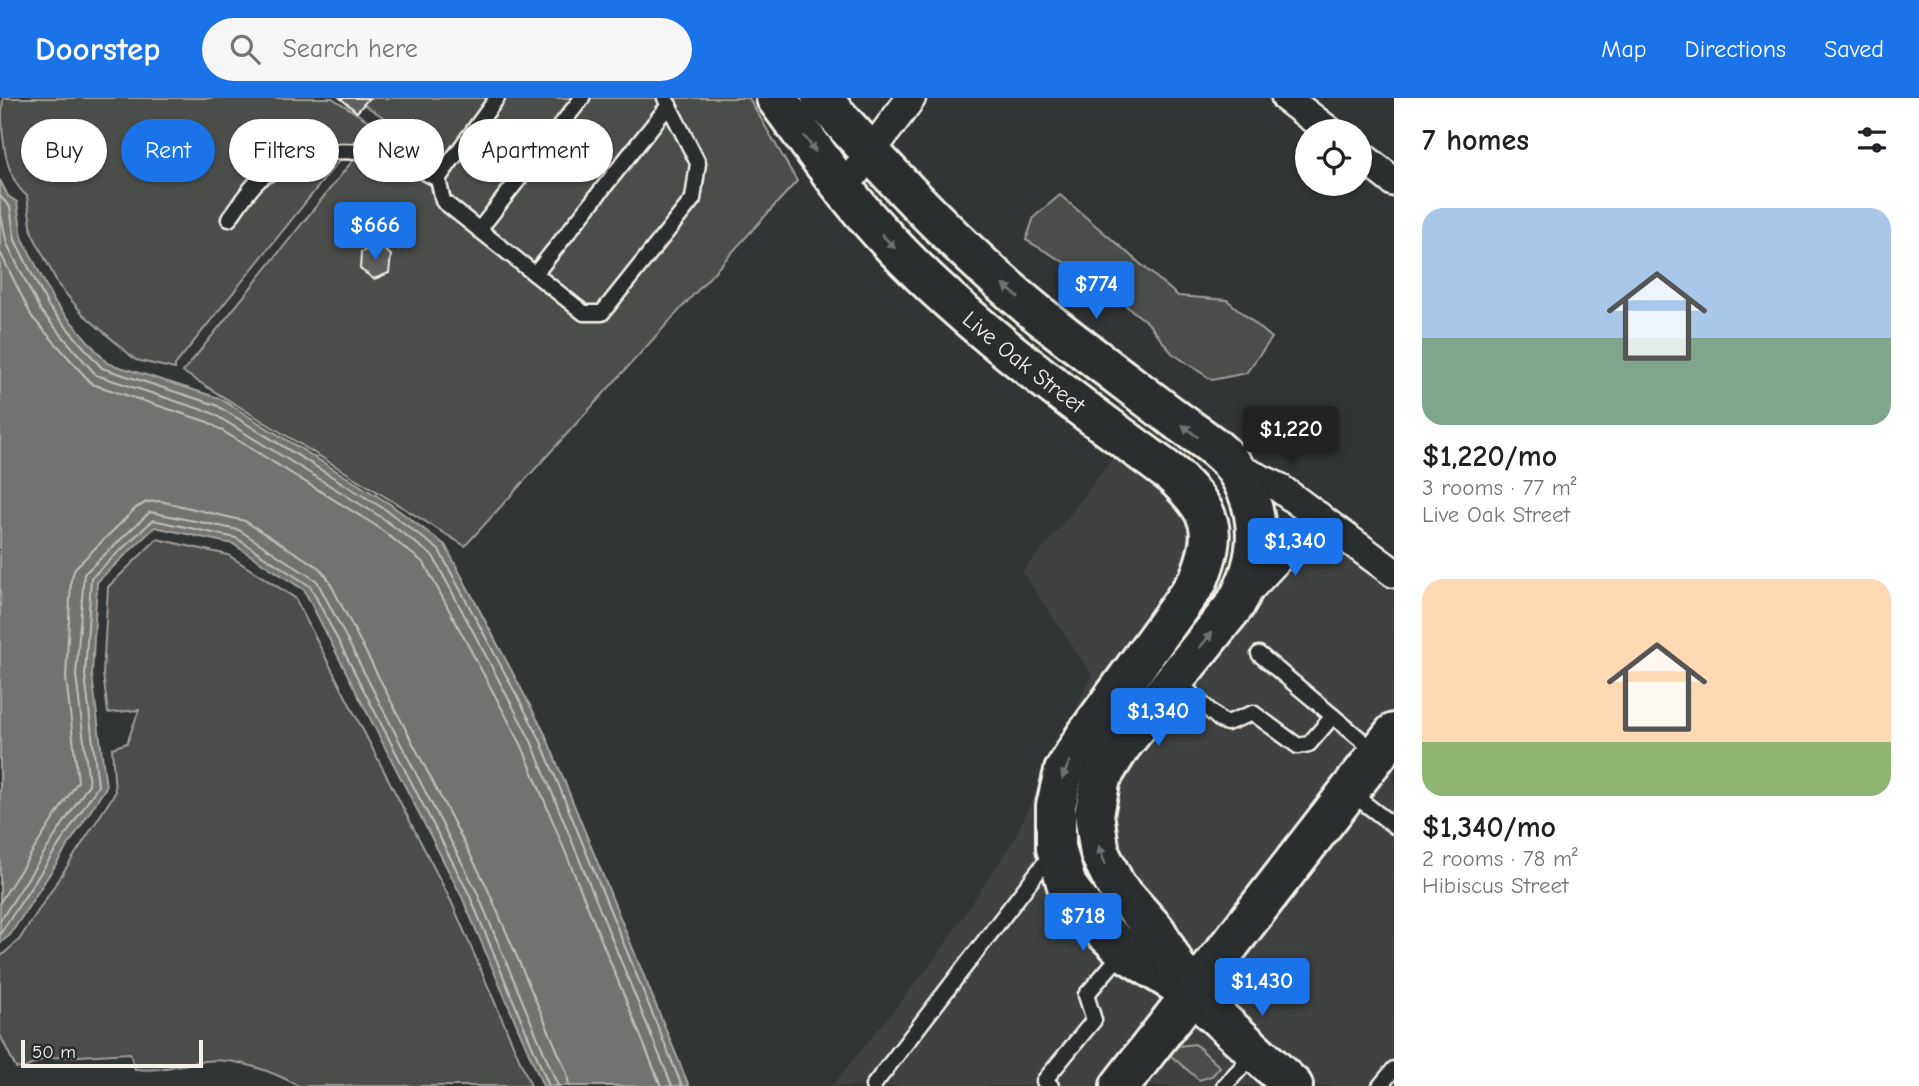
<!DOCTYPE html>
<meta charset="utf-8">
<style>
body{margin:0;font-family:"Comic Neue",sans-serif;background:#f6f6f6;color:#202124;height:100vh;display:flex;flex-direction:column;font-size:26px;white-space:nowrap}
*{box-sizing:border-box;margin:0}
p{font-size:23px;color:#757577}
.icon{flex:none;width:38px;height:38px;fill:none;stroke:currentColor;stroke-width:2;stroke-linecap:round;stroke-linejoin:round}
.map{position:relative;flex:1;overflow:hidden}
.side{display:flex;flex-direction:column;background:#fff;width:525px}
.side>*{flex:none}
.hud{position:absolute;left:21px;top:21px;width:665px;height:63px;display:flex;gap:14px}
.buttons{position:absolute;left:1295px;top:21px;display:grid;gap:14px}
.buttons a{display:grid;place-items:center;width:77px;height:77px;border-radius:50%;background:#fff;box-shadow:0 2px 5px #0004;font-size:35px}
.scale{position:absolute;left:21px;bottom:18px;width:182px;box-sizing:border-box;padding-left:7px;border:4px solid #f4f1e8;border-top:0;font-size:19px;line-height:24px;white-space:nowrap;color:#f4f1e8;-webkit-text-stroke:5px #2a2d2e;paint-order:stroke}
.price{position:absolute;translate:-50% -60px;padding:0 16px;border-radius:7px;background:#1a73e8;color:#fff;font-size:23px;line-height:46px;filter:drop-shadow(0 2px 4px #0008)}
.price::after{content:'';position:absolute;left:50%;top:42px;width:21px;height:16px;margin-left:-10px;background:inherit;clip-path:polygon(0 0,100% 0,50% 100%)}
.price.current{background:#222;color:#fff}
ul{padding:0;list-style:none}
li{display:grid;align-content:center;gap:14px;height:371px;padding:0 28px}
li span{display:grid;place-items:center;height:217px;border-radius:21px;color:#555}
li>.icon{margin-inline-start:auto}
span .icon{width:126px;height:126px;fill:#fffc;stroke-width:1}
li b{font-size:30px}
h2{display:flex;justify-content:space-between;align-items:center;height:84px;padding:0 28px;font-size:30px}
.tag{padding:0 24px;border-radius:32px;background:#fff;box-shadow:0 2px 5px #0004;font-size:24px;line-height:63px}
.tag.current{background:#1a73e8;color:#fff}
header{display:flex;align-items:center;gap:42px;box-sizing:border-box;height:98px;padding:0 35px;background:#1a73e8;color:#fff}
header strong{font-size:33px}
nav{display:flex;gap:38px;margin-inline-start:auto;font-size:24px}
.search{width:490px;height:63px;background:#f6f6f6;display:flex;align-items:center;gap:18px;box-sizing:border-box;padding:0 24px;border-radius:38px;color:#757577;font-size:26px}
main{display:flex;flex:1;min-height:0}
.map>svg:first-child{display:block}
.built{fill:#404242}
.green{fill:#4b4d4c;stroke:#a09f9a;stroke-width:2}
.water{fill:#727370;stroke:#a6a5a0;stroke-width:2}
.lines{fill:none;stroke-linecap:round;stroke-linejoin:round}
.shore{stroke:#c0bfb8;stroke-width:2}
.building{fill:#5f605f;stroke:#f4f1e8;stroke-width:2}
.lane-casing{stroke:#f4f1e8;stroke-width:19}
.street-casing{stroke:#f4f1e8;stroke-width:33}
.secondary-casing{stroke:#f4f1e8;stroke-width:44}
.lane{stroke:#2a2d2e;stroke-width:14}
.street{stroke:#2a2d2e;stroke-width:28}
.secondary{stroke:#2a2d2e;stroke-width:38}
.oneway{fill:#71726f}
.labels{text-anchor:middle;dominant-baseline:central;stroke-width:6;stroke-linejoin:round;paint-order:stroke}
.street-label{font-size:23px;fill:#f4f1e8;stroke:#2a2d2e}
</style>
<header>
<strong>Doorstep</strong>
<div class="search"><svg class="icon" aria-label="search" viewBox="0 0 24 24"><circle cx="10" cy="10" r="6"/><path d="M15 15l6 6"/></svg>Search here</div>
<nav><a>Map</a><a>Directions</a><a>Saved</a></nav>
</header>
<main>
<div class="map">
<svg width="1394" height="988" viewBox="0 0 1394 988">
<rect width="100%" height="100%" fill="#323535"/>
<filter id="ink" filterUnits="userSpaceOnUse"><feTurbulence type="fractalNoise" baseFrequency=".0143" numOctaves="2"/><feDisplacementMap in="SourceGraphic" scale="14" xChannelSelector="R" yChannelSelector="G"/><feConvolveMatrix kernelMatrix="1 2 1 2 8 2 1 2 1" color-interpolation-filters="sRGB"/></filter>
<g filter="url(#ink)">
<!-- built -->
<g class="built">
<polygon points="1118,354 1188,411 1196,454 1043,742 1172,900 1104,988 832,988 935,861 1013,743 1092,577 1022,473 1047,446"/>
<polygon points="1319,435 1394,493 1394,614 1193,872 1113,750 1113,685 1244,515"/>
<polygon points="1394,655 1394,988 1314,988 1209,893"/>
<polygon points="1191,915 1272,988 1135,988"/>
</g>
<!-- green -->
<g class="green">
<path d="M3,0H332L370,24L175,267V271L136,262L83,216L59,188L32,135L27,98C3,78 0,29 3,0Z"/>
<polygon points="354,0 749,0 797,83 465,448 183,274 386,21"/>
<polygon points="1060,97 1178,198 1227,202 1272,240 1246,275 1212,282 1172,255 1147,224 1083,175 1026,142 1034,119"/>
<path d="M157,441L228,457L295,500L452,805L531,988H299C274,974 235,959 205,963C180,966 161,974 135,971L130,955L46,960L23,971L16,970L0,937V859L19,842L115,695L112,650L127,645L139,612L108,615L103,576L108,489Z"/>
<polygon points="1195,946 1220,969 1212,978 1199,982 1170,957 1178,948"/>
</g>
<!-- water -->
<polygon class="water" points="0,82 8,98 17,104 22,139 54,204 107,265 219,300 390,406 445,447 545,636 689,988 543,988 462,799 304,492 233,446 155,429 97,484 92,577 106,689 10,837 0,845"/>
<g class="lines">
<!-- shore -->
<g class="shore">
<polyline points="0,98 10,109 15,142 48,208 102,270 216,307 386,412 439,452 539,639 682,988"/>
<polyline points="0,112 7,146 40,212 96,277 212,315 381,419 433,458 531,643 672,988"/>
<polyline points="0,154 32,219 92,286 208,324 375,427 424,465 522,648 661,988"/>
<polyline points="0,804 78,683 66,580 71,482 75,470 136,410 147,404 160,403 245,423 318,469 327,479 486,787 567,975 569,988"/>
<polyline points="0,823 89,686 76,577 84,476 150,414 239,432 317,483 476,792 558,988"/>
<polyline points="0,836 98,688 85,577 91,480 153,422 236,440 310,488 469,796 549,988"/>
</g>
</g>
<!-- building -->
<g class="building">
<polygon points="340,0 369,0 357,14"/>
<polygon points="377,147 391,157 389,175 374,181 360,171 361,154"/>
</g>
<g class="lines">
<defs>
<g id="lane">
<polyline points="497,0 438,81 443,103 584,215 602,215 693,101 698,65 665,0"/>
<path d="M229,121C238,109 247,93 259,82C265,76 275,73 283,69C336,40 388,55 438,81"/>
<polyline points="479,132 582,0"/>
<polyline points="535,176 669,7"/>
<polyline points="1259,556 1377,655"/>
<polyline points="1176,582 1220,622 1227,625 1253,615 1298,648 1309,646 1333,618"/>
<polyline points="1351,695 1394,728"/>
<polyline points="873,988 1053,754"/>
<polyline points="1051,988 1044,983 1094,922 1086,897 1123,854"/>
<polyline points="1224,988 1255,955"/>
<polyline points="1380,988 1394,971"/>
</g>
<g id="street">
<polyline points="1286,0 1329,33"/>
<polyline points="1360,57 1394,84"/>
<polyline points="843,91 911,0"/>
<polyline points="1235,369 1278,389 1394,475"/>
<polyline points="1244,497 1318,418"/>
</g>
<g id="secondary">
<path id="s1" d="M776,0C810,46 842,93 881,135C966,228 1072,302 1173,377C1213,416 1219,431 1198,483L1084,640L1064,673L1056,708V750L1067,788L1094,824L1127,855L1191,895L1293,988"/>
<path d="M821,0C892,79 965,158 1048,224C1091,258 1136,291 1179,324C1197,337 1224,353 1236,372C1264,416 1261,463 1235,507L1121,648L1101,680L1094,716L1100,756L1116,788L1156,833L1188,891"/>
<polyline points="1120,988 1394,635"/>
</g>
</defs>
<!-- lane casing -->
<use href="#lane" class="lane-casing"/>
<!-- street casing -->
<use href="#street" class="street-casing"/>
<!-- secondary casing -->
<use href="#secondary" class="secondary-casing"/>
<!-- lane -->
<use href="#lane" class="lane"/>
<!-- street -->
<use href="#street" class="street"/>
<!-- secondary -->
<use href="#secondary" class="secondary"/>
</g>
<!-- one-way arrows -->
<defs><path id="oneway-solid" d="M-6-.8H1V-3.2L6.5 0L1 3.2V.8H-6Z" transform="scale(1.75)"/></defs>
<g class="oneway">
<use href="#oneway-solid" transform="translate(810 46) rotate(54)"/>
<use href="#oneway-solid" transform="translate(888 143) rotate(46)"/>
<use href="#oneway-solid" transform="translate(1011 193) rotate(-140)"/>
<use href="#oneway-solid" transform="translate(1190 333) rotate(-142)"/>
<use href="#oneway-solid" transform="translate(1206 542) rotate(-50)"/>
<use href="#oneway-solid" transform="translate(1066 672) rotate(113)"/>
<use href="#oneway-solid" transform="translate(1102 757) rotate(-108)"/>
</g>
</g>
<g class="labels">
<!-- street labels -->
<g class="street-label">
<text stroke="none"><textPath href="#s1" startOffset="364">Live Oak Street</textPath></text>
</g>
</g>
</svg>
<div class="buttons">
<a><svg class="icon" aria-label="locate" viewBox="0 0 24 24"><circle cx="12" cy="12" r="6"/><path d="M12 2v4M12 18v4M2 12h4M18 12h4"/></svg></a>
</div>
<div class="scale">50 m</div>
<b class="price" style="left:375px;top:164px">$666</b>
<b class="price" style="left:1096px;top:223px">$774</b>
<b class="price current" style="left:1291px;top:368px">$1,220</b>
<b class="price" style="left:1295px;top:480px">$1,340</b>
<b class="price" style="left:1158px;top:650px">$1,340</b>
<b class="price" style="left:1083px;top:855px">$718</b>
<b class="price" style="left:1262px;top:920px">$1,430</b>
<div class="hud">
<a class="tag">Buy</a>
<a class="tag current">Rent</a>
<a class="tag">Filters</a>
<a class="tag">New</a>
<a class="tag">Apartment</a>
</div>
</div>
<section class="side">
<h2>7 homes<svg class="icon" aria-label="filters" viewBox="0 0 24 24"><path d="M4 7h16M4 17h16"/><circle cx="9" cy="7" r="2"/><circle cx="15" cy="17" r="2"/></svg></h2>
<ul>
<li><span style="background:linear-gradient(#a9c7e8 60%,#7fa58c 0)"><svg class="icon" aria-label="home" viewBox="0 0 24 24"><path d="M3 11l9-7 9 7M6 9v11h12V9"/></svg></span><div><b>$1,220/mo</b><p>3 rooms · 77 m²</p><p>Live Oak Street</p></div></li>
<li><span style="background:linear-gradient(#ffd9b3 75%,#8fb573 0)"><svg class="icon" aria-label="home" viewBox="0 0 24 24"><path d="M3 11l9-7 9 7M6 9v11h12V9"/></svg></span><div><b>$1,340/mo</b><p>2 rooms · 78 m²</p><p>Hibiscus Street</p></div></li>
</ul>
</section>
</main>
